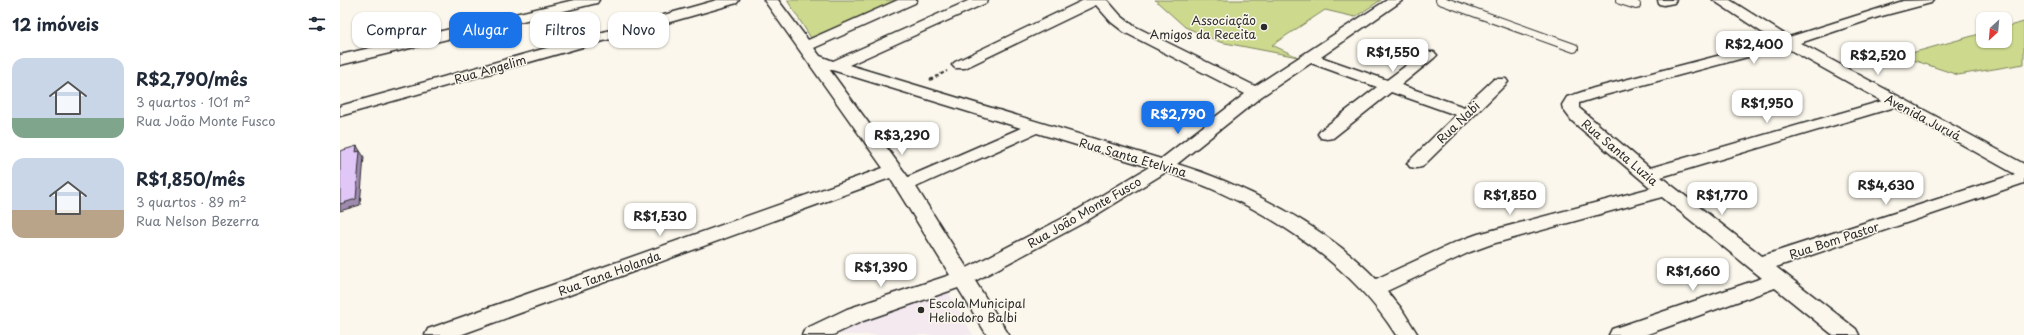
<!DOCTYPE html>
<html lang="pt">
<meta charset="utf-8">
<style>
body{margin:0;font-family:"Playpen Sans",sans-serif;background:#f6f6f7;color:#1f2937;height:100vh;display:flex;flex-direction:column;font-size:15px;white-space:nowrap}
*{box-sizing:border-box;margin:0}
p{font-size:13px;color:#747a83}
.icon{flex:none;width:22px;height:22px;fill:none;stroke:currentColor;stroke-width:2;stroke-linecap:round;stroke-linejoin:round}
.map{position:relative;flex:1;overflow:hidden}
.details{display:flex;flex-direction:column;background:#fff;width:340px}
.details>*{flex:none}
.top-card{position:absolute;left:12px;top:12px;width:380px;height:36px;display:flex;gap:8px}
.needle{width:26px;rotate:206deg}
.tools{position:absolute;left:1636px;top:12px;display:grid;gap:8px}
.tools a{display:grid;place-items:center;width:36px;height:36px;border-radius:8px;background:#fff;box-shadow:0 1px 3px #0004;font-size:20px}
.price{position:absolute;translate:-50% -34px;padding:0 9px;border-radius:8px;background:#fff;color:#222;font-size:13px;line-height:26px;filter:drop-shadow(0 1px 2px #0008)}
.price::after{content:'';position:absolute;left:50%;top:24px;width:12px;height:9px;margin-left:-6px;background:inherit;clip-path:polygon(0 0,100% 0,50% 100%)}
.price.active{background:#1a73e8;color:#fff}
ul{padding:0;list-style:none}
li{display:flex;align-items:center;gap:12px;height:100px;padding:0 12px}
li span{display:grid;place-items:center;flex:none;width:112px;height:80px;border-radius:12px;color:#555}
li>.icon{margin-inline-start:auto}
span .icon{width:48px;height:48px;fill:#fffc;stroke-width:1}
li b{font-size:17px}
h2{display:flex;justify-content:space-between;align-items:center;height:48px;padding:0 12px;font-size:17px}
.pill{padding:0 14px;border-radius:12px;background:#fff;box-shadow:0 1px 3px #0004;font-size:14px;line-height:36px}
.pill.active{background:#1a73e8;color:#fff}
main{display:flex;flex:1;min-height:0}
.map>svg:first-child{display:block}
.built{fill:#f3e9ef}
.green{fill:#cdd98d;stroke:#7c825c}
.lines{fill:none;stroke-linecap:round;stroke-linejoin:round}
.service-casing{stroke:#2b2b2b;stroke-width:10}
.minor-casing{stroke:#2b2b2b;stroke-width:3}
.path{stroke:#2b2b2b;stroke-width:2;stroke-dasharray:3.5 2.5;stroke-linecap:butt}
.service{stroke:#fbf7ec;stroke-width:8}
.minor{fill:#fbf7ec;fill-rule:evenodd}
.shaded-wall{fill:#9e8bad;stroke:#2b2b2b}
.building{fill:#e1c7f7;stroke:#2b2b2b}
.poi-dot{fill:#2b2b2b;stroke:#fbf7ec;stroke-width:1.5}
.labels{text-anchor:middle;dominant-baseline:central;stroke-width:3;stroke-linejoin:round;paint-order:stroke}
.poi-label{font-size:12px;fill:#2b2b2b;stroke:#fbf7ec;text-anchor:end}
.street-label{font-size:12px;fill:#2b2b2b;stroke:#fbf7ec}
</style>
<main>
<section class="details">
<h2>12 imóveis<svg class="icon" aria-label="filters" viewBox="0 0 24 24"><path d="M4 7h16M4 17h16"/><circle cx="9" cy="7" r="2"/><circle cx="15" cy="17" r="2"/></svg></h2>
<ul>
<li><span style="background:linear-gradient(#c9d6e8 75%,#7fa58c 0)"><svg class="icon" aria-label="home" viewBox="0 0 24 24"><path d="M3 11l9-7 9 7M6 9v11h12V9"/></svg></span><div><b>R$2,790/mês</b><p>3 quartos · 101 m²</p><p>Rua João Monte Fusco</p></div></li>
<li><span style="background:linear-gradient(#c9d6e8 65%,#b9a48a 0)"><svg class="icon" aria-label="home" viewBox="0 0 24 24"><path d="M3 11l9-7 9 7M6 9v11h12V9"/></svg></span><div><b>R$1,850/mês</b><p>3 quartos · 89 m²</p><p>Rua Nelson Bezerra</p></div></li>
</ul>
</section>
<div class="map">
<svg width="1684" height="335" viewBox="0 0 1684 335">
<rect width="100%" height="100%" fill="#fbf7ec"/>
<filter id="ink" filterUnits="userSpaceOnUse"><feTurbulence type="fractalNoise" baseFrequency=".025" numOctaves="2"/><feDisplacementMap in="SourceGraphic" scale="8" xChannelSelector="R" yChannelSelector="G"/><feConvolveMatrix kernelMatrix="1 2 1 2 8 2 1 2 1" color-interpolation-filters="sRGB"/></filter>
<g filter="url(#ink)">
<!-- built -->
<polygon class="built" points="604,285 633,335 483,335"/>
<!-- green -->
<g class="green">
<polygon points="447,0 559,0 471,38"/>
<polygon points="815,0 1041,0 1015,17 985,10 932,45 958,57 880,42 845,27"/>
<polygon points="1684,22 1684,64 1618,75 1561,56 1643,33 1643,41 1665,41 1665,27"/>
</g>
<g class="lines">
<defs>
<g id="service">
<polyline points="1100,0 1234,48"/>
<polyline points="1280,0 1296,5"/>
</g>
<g id="minor">
<polygon points="234,0 259,0 257,3 0,65 0,55"/>
<polygon points="377,0 399,0 397,3 0,116 0,106"/>
<path d="M424,0H438L468,40L558,0H577L575,3L474,48L480,56L493,61L630,0H648L646,3L509,65L821,159L905,94L784,32L771,22L756,5L625,68H615L612,65L615,62L744,0H767L781,16L794,26L915,86L1047,0H1063L981,57L1047,80L1084,52H1094L1097,55L1094,58L1061,85L1124,107L1154,79H1166L1168,82L1082,167L1076,168L1070,167L1067,163L1116,115L1051,92L993,138L987,139L981,138L978,134L981,130L1037,87L971,63L922,96L837,164C904,184 988,228 1036,279L1116,242L1138,234L1311,188L1232,121L1223,109L1222,105L1227,97L1254,88L1435,41L1373,0H1390L1449,37L1563,1L1593,0L1591,3L1538,17L1460,43L1684,164V183L1436,267L1516,329L1519,335H1493L1435,288L1305,335H1269L1272,329L1422,278L1322,197L1152,244L1130,252L1047,291L1061,308L1078,335H1056C1009,259 911,198 826,172L743,223L635,281L669,335H647L618,288L523,321L493,335H462L465,329L507,309L610,275L550,178L120,335H85L88,329L543,168ZM1445,47L1542,101L1310,168L1239,108V103L1265,95ZM489,69L681,128L568,177ZM1555,107L1675,174L1422,256L1321,177ZM697,133L809,167L729,215L627,268L576,187Z"/>
<polygon points="1318,0 1336,0 1334,3 1324,5 1319,4"/>
</g>
</defs>
<!-- service casing -->
<use href="#service" class="service-casing"/>
<!-- minor casing -->
<use href="#minor" class="minor-casing"/>
<!-- path -->
<polyline class="path" points="590,80 607,71"/>
<!-- service -->
<use href="#service" class="service"/>
<!-- minor -->
<use href="#minor" class="minor"/>
</g>
<!-- shaded-wall -->
<polygon class="shaded-wall" points="17,146 24,157 20,205 0,211 0,204"/>
<!-- building -->
<polygon class="building" points="17,146 16,152 20,151 16,199 0,204 0,151"/>
</g>
<!-- markers -->
<g class="poi-dot">
<circle cx="924" cy="27" r="4"/>
<circle cx="581" cy="310" r="4"/>
</g>
<g class="labels">
<!-- poi labels -->
<g class="poi-label">
<text x="916" y="20">Associação<tspan x="916" dy="14">Amigos da Receita</tspan></text>
<text x="589" y="303" text-anchor="start">Escola Municipal<tspan x="589" dy="14">Heliodoro Balbi</tspan></text>
</g>
<!-- street labels -->
<g class="street-label">
<text transform="translate(150 69) rotate(-16)">Rua Angelim</text>
<text transform="translate(1583 117) rotate(28)">Avenida Juruá</text>
<text transform="translate(1118 122) rotate(-44)">Rua Nabi</text>
<text transform="translate(1280 152) rotate(40)">Rua Santa Luzia</text>
<text transform="translate(793 157) rotate(16)">Rua Santa Etelvina</text>
<text transform="translate(744 212) rotate(-30)">Rua João Monte Fusco</text>
<text transform="translate(1494 240) rotate(-18)">Rua Bom Pastor</text>
<text transform="translate(269 273) rotate(-20)">Rua Tana Holanda</text>
</g>
</g>
</svg>
<div class="tools">
<a><svg class="needle" viewBox="-14 -14 28 28"><path d="M0-13l5 13h-10z" fill="#e53935"/><path d="M0 13l5-13h-10z" fill="#747a83"/></svg></a>
</div>
<b class="price" style="left:1414px;top:65px">R$2,400</b>
<b class="price" style="left:1053px;top:73px">R$1,550</b>
<b class="price" style="left:1538px;top:76px">R$2,520</b>
<b class="price" style="left:1427px;top:124px">R$1,950</b>
<b class="price active" style="left:838px;top:135px">R$2,790</b>
<b class="price" style="left:562px;top:156px">R$3,290</b>
<b class="price" style="left:1546px;top:206px">R$4,630</b>
<b class="price" style="left:1170px;top:216px">R$1,850</b>
<b class="price" style="left:1382px;top:216px">R$1,770</b>
<b class="price" style="left:320px;top:237px">R$1,530</b>
<b class="price" style="left:541px;top:288px">R$1,390</b>
<b class="price" style="left:1353px;top:292px">R$1,660</b>
<div class="top-card">
<a class="pill">Comprar</a>
<a class="pill active">Alugar</a>
<a class="pill">Filtros</a>
<a class="pill">Novo</a>
</div>
</div>
</main>
